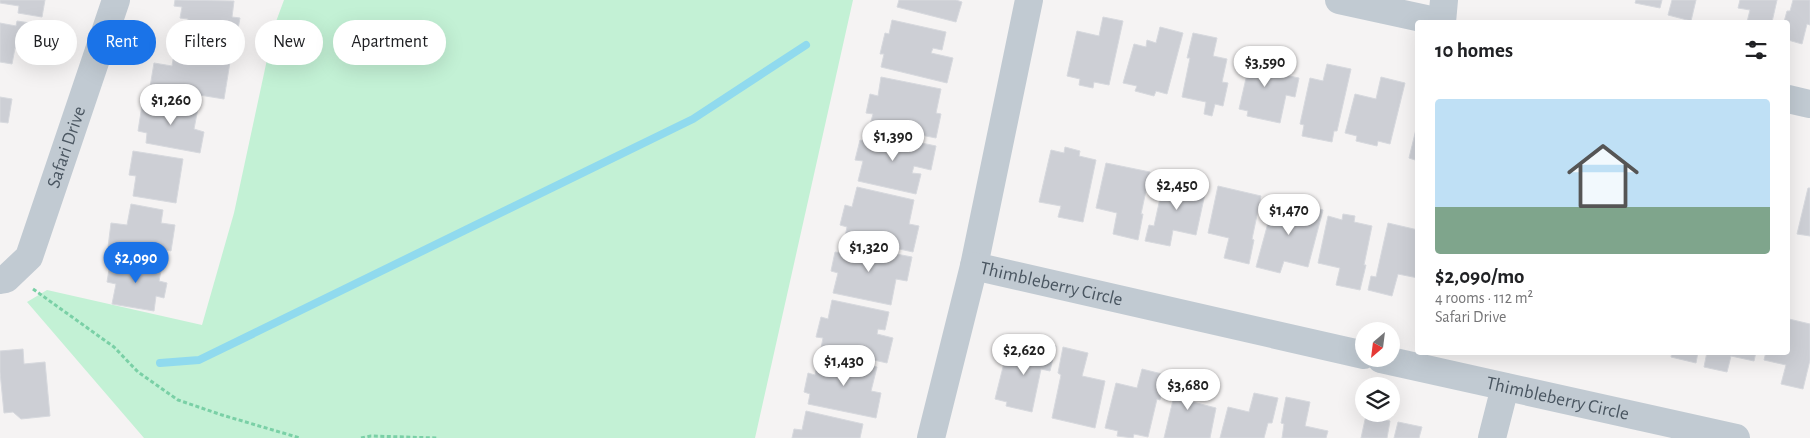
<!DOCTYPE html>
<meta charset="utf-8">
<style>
body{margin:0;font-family:"Alegreya Sans",sans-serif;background:#f6f6f6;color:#202124;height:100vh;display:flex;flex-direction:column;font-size:19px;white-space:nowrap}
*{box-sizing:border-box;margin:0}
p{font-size:16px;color:#757577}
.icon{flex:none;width:28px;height:28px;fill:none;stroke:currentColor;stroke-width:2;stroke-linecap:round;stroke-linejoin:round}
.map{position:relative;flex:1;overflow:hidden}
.panel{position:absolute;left:1415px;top:20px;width:375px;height:335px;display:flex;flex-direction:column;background:#fff;border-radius:5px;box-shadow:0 5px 20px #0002}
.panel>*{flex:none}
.top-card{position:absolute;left:15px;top:20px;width:475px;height:45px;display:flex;gap:10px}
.needle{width:32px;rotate:208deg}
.tools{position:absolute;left:1355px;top:322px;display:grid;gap:10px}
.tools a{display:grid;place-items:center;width:45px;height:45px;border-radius:50%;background:#fff;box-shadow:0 5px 20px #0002;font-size:25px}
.price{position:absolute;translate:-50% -42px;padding:0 11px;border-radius:18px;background:#fff;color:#222;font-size:16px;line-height:32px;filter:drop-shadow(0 1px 2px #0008)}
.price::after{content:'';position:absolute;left:50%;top:30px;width:15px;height:11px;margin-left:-8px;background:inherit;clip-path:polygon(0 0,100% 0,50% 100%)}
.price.active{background:#1a73e8;color:#fff}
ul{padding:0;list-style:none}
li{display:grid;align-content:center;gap:10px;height:265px;padding:0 20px}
li span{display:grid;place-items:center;height:155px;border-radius:5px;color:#555}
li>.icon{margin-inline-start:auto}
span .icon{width:90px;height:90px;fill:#fffc;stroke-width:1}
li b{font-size:21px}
h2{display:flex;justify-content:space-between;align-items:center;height:60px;padding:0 20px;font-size:21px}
.chip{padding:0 18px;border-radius:22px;background:#fff;box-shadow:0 5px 20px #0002;font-size:18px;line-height:45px}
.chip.active{background:#1a73e8;color:#fff}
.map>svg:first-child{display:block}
.green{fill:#c3f1d5}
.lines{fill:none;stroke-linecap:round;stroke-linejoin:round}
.stream{stroke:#90daee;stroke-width:8}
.building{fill:#cdcfd5;stroke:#d7d9de}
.path{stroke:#7ad0a6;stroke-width:3;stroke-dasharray:4 2.5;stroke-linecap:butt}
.minor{stroke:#c1cad2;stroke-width:28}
.labels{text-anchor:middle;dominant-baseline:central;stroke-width:4;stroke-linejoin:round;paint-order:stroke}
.street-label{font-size:19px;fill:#4a5661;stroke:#fff}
</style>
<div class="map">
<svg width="1810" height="438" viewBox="0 0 1810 438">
<rect width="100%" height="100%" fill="#f5f3f3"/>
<!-- green -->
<polygon class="green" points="284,0 853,0 755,438 144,438 27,302 47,290 202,325 234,213 274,27"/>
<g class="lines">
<!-- stream -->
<polyline class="stream" points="160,363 199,360 693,119 806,45"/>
</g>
<!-- building -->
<g class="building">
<polygon points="0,0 45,0 42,17 18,13 19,6 0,3"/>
<polygon points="175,0 234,1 232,17 240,18 237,34 231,33 229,47 184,40 188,19 180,18 182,7 174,6"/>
<polygon points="899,0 956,0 962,2 956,22 897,7"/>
<polygon points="1636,0 1662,0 1660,8 1635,3"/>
<polygon points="1672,0 1696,0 1691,21 1668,15"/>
<polygon points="1740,0 1777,0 1772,22 1747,22 1750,10 1738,8"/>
<polygon points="1793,0 1810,0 1810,25 1807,24 1802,44 1788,40 1788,22 1784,22 1787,11 1790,11"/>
<polygon points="1103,17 1123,21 1109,85 1094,82 1093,88 1079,85 1080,79 1067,76 1077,31 1099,36"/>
<polygon points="892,20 946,32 942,50 933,48 931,53 953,58 947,83 881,67 884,54 880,54 885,33 889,34"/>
<polygon points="17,21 37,24 33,44 24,42 22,49 15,48 12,64 0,62 0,23 16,26"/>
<polygon points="1160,27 1183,33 1167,94 1156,91 1154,96 1135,91 1137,86 1123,83 1134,44 1146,47 1147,40 1156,43"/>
<polygon points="1193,33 1217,38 1213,56 1227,59 1222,82 1228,83 1223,106 1215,104 1212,116 1204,114 1206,102 1182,97 1190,58 1187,58"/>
<polygon points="175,47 231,56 224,99 150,87 154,63 172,66"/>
<polygon points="1247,47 1271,53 1267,71 1299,78 1295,97 1286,95 1280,123 1247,116 1248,111 1239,109 1247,74 1241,73"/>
<polygon points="1327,64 1351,69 1337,131 1334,131 1332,142 1302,136 1304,125 1300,124 1310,78 1323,81"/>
<polygon points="881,77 941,89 936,113 941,114 936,138 870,125 873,114 866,113 870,94 878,96"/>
<polygon points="1381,77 1405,83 1390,144 1378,141 1377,146 1356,141 1357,136 1345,133 1355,94 1376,99"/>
<polygon points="0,97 12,99 8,123 0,122"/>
<polygon points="143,99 198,108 194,129 204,132 200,153 146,143 147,133 138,131"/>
<polygon points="1418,121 1418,161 1409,158"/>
<polygon points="869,132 936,146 931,170 914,166 912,173 921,174 916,194 858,181 863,161 855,160 860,140 867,142"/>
<polygon points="1065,147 1080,151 1079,156 1096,160 1083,222 1058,217 1061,206 1039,202 1051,150 1064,153"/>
<polygon points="133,151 183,159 176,203 133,196 136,176 129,175"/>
<polygon points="1106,163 1150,172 1141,214 1143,214 1138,240 1113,234 1117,213 1096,208"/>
<polygon points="1179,176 1194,179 1192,186 1206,189 1196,235 1173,230 1170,246 1145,241 1149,225 1154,226 1164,180 1177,183"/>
<polygon points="1218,186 1261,196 1252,239 1254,240 1249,264 1224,258 1229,238 1208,233"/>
<polygon points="857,187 914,200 909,224 919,226 913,252 845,237 847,227 840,225 845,205 852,207"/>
<polygon points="1808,188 1810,188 1810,236 1797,234"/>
<polygon points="1274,201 1289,205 1290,202 1323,210 1308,267 1284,261 1280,273 1256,267"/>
<polygon points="131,204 163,210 161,223 175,225 171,251 127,244 126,250 108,247 111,223 127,225"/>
<polygon points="1343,214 1355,216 1354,222 1372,226 1364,265 1366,265 1360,290 1336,285 1340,268 1318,263 1328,216 1342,220"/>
<polygon points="1388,223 1418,230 1418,278 1398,274 1392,296 1368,290 1371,276 1376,277"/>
<polygon points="844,244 912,257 907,281 896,279 891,305 833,293 838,273 831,271 835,252 842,253"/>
<polygon points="111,257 162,266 159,281 167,283 164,298 156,296 154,311 112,304 116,284 107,282"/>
<polygon points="832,300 889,312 885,330 878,329 877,334 893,338 887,363 821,348 823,338 816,337 821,317 828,319"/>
<polygon points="1789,319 1810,324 1810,360 1803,389 1781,384 1786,365 1764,360 1766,352 1788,352"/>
<polygon points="1032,340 1056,346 1050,371 1041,369 1032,412 1006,406 1007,402 995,399 1006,355 1018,357 1019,353 1028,355"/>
<polygon points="1063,347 1088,353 1082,376 1105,381 1095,428 1052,418 1061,375 1058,373"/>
<polygon points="23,349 24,364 45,362 50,416 21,419 13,412 4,413 0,372 0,351"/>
<polygon points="1672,352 1698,352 1696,363 1671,357"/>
<polygon points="1707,352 1756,352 1754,361 1731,356 1727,372 1704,367"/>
<polygon points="819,355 877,367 871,391 881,393 876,418 808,404 810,394 804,392 808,373 815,375"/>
<polygon points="1142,369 1166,375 1160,400 1157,399 1148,437 1134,434 1133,438 1117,436 1118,431 1105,428 1116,383 1137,388"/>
<polygon points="1175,373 1198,378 1193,402 1216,408 1210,438 1164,438 1173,400 1169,399"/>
<polygon points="1254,393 1278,398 1272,423 1268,423 1264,438 1220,438 1228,407 1249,412"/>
<polygon points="1286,397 1310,402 1305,426 1328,431 1326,438 1282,438 1284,424 1281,423"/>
<polygon points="806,411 863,424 860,438 792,438 794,429 802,430"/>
<polygon points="1366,415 1390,421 1387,438 1361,438"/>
<polygon points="1398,422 1422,427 1419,438 1394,438"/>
</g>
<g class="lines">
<!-- path -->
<g class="path">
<polyline points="33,289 114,347 138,372 178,400 222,415 300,438"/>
<polyline points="361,438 371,436 437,438"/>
</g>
<!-- minor -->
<g class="minor">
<path id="s1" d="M1029,0L974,266L1364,355"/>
<polyline points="1339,0 1440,22"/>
<polyline points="1442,22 1444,0"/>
<polyline points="1788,99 1810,104"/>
<path id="s2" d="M0,280L6,279L29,257L116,0"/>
<path id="s3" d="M1381,359L1736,438"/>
<polyline points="931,438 974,266"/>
<polyline points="1492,438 1505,387"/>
</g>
</g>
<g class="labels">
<!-- street labels -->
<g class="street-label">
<text stroke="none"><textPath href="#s2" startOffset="154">Safari Drive</textPath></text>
<text stroke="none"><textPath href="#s1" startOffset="351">Thimbleberry Circle</textPath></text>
<text stroke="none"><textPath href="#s3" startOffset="181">Thimbleberry Circle</textPath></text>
</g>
</g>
</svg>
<div class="tools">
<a><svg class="needle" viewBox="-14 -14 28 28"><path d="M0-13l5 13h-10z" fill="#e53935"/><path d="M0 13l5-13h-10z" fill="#757577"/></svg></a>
<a><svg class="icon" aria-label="layers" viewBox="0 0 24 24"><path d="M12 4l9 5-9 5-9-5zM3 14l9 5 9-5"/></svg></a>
</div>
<b class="price" style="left:1265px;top:88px">$3,590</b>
<b class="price" style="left:171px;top:126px">$1,260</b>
<b class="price" style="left:893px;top:162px">$1,390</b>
<b class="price" style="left:1177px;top:211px">$2,450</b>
<b class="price" style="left:1289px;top:236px">$1,470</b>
<b class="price" style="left:869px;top:273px">$1,320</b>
<b class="price active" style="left:136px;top:284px">$2,090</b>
<b class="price" style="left:1024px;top:376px">$2,620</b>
<b class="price" style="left:844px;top:387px">$1,430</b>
<b class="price" style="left:1188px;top:411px">$3,680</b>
<div class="top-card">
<a class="chip">Buy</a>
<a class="chip active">Rent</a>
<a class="chip">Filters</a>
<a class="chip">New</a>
<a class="chip">Apartment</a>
</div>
<section class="panel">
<h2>10 homes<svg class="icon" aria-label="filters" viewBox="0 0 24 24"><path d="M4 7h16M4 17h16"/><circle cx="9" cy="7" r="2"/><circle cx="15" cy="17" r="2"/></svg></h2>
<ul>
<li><span style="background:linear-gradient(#bfe0f5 70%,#7fa58c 0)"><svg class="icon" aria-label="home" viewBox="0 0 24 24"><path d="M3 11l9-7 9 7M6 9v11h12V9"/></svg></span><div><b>$2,090/mo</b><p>4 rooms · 112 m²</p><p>Safari Drive</p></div></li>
</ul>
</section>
</div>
